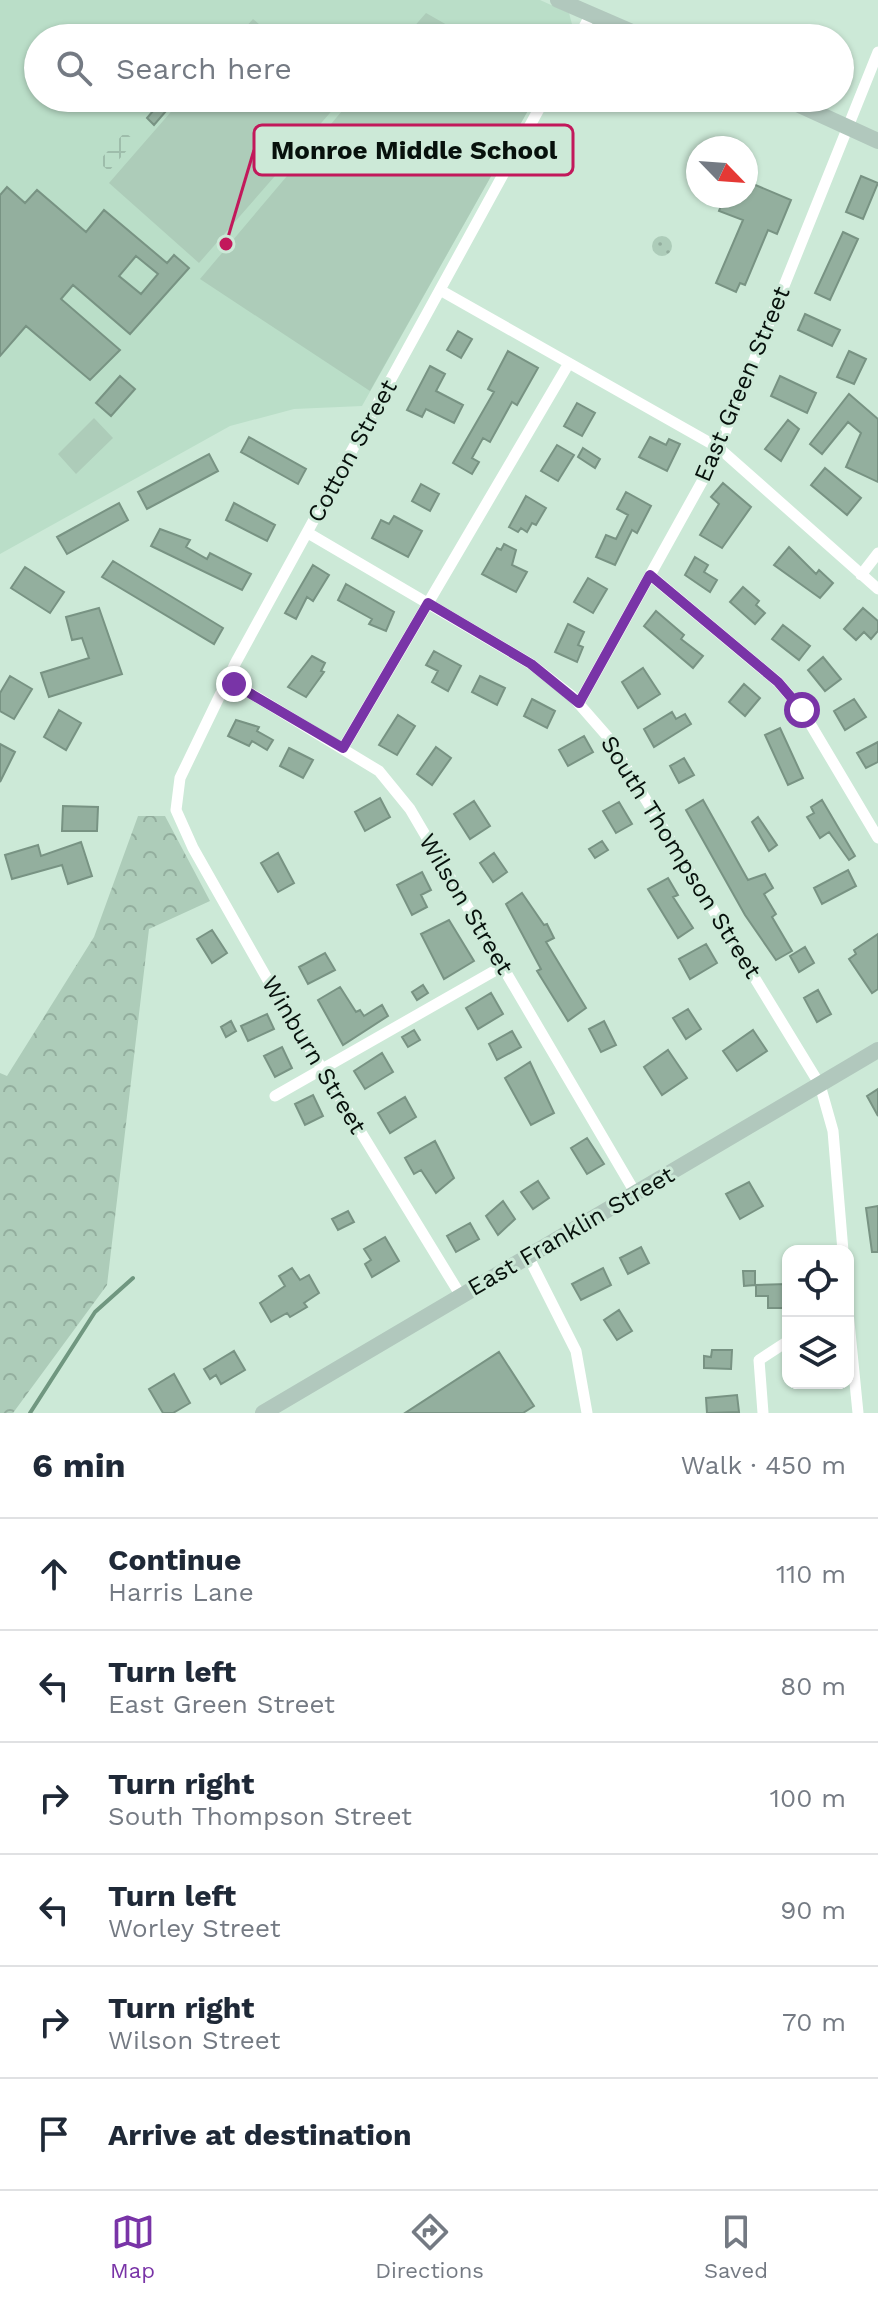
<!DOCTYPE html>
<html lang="en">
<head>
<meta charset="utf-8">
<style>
	:root { --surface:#fff; --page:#f6f6f7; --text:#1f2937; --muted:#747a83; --line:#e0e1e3; --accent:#7934a7 }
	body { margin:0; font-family:"Work Sans",sans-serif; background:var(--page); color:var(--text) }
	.controls { position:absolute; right:24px; bottom:24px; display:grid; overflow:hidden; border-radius:16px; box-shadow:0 2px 6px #0004 }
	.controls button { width:72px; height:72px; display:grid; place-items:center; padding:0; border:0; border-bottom:2px solid var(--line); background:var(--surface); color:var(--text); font:40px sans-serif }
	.compass { position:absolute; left:686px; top:136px; width:72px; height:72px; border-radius:50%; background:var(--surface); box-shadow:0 2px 6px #0004; rotate:115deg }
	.stop { position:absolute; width:24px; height:24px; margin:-18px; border:6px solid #7934a7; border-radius:50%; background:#fff }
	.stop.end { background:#7934a7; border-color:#fff; box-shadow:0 2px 8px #0008 }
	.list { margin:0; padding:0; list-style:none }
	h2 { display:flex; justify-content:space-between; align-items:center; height:104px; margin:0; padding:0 32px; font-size:34px }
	h2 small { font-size:26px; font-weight:400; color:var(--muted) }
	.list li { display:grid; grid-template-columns:52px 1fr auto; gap:24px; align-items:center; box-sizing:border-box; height:112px; padding:0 32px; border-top:2px solid var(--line) }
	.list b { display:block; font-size:30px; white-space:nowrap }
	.list p { margin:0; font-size:26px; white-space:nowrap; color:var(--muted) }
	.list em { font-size:26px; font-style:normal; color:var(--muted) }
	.icon { flex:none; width:44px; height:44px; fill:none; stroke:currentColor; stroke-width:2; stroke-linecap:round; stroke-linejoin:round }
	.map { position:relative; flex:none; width:878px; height:1413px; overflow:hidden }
	.search { position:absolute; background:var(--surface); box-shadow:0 2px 6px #0004; left:24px; right:24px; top:24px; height:88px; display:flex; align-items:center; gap:20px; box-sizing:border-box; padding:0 28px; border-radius:44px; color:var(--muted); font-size:30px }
	.sheet { height:776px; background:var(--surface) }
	nav { display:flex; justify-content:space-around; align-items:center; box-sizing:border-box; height:112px; border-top:2px solid var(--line); background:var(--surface); font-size:22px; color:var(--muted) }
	nav a { display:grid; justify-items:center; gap:4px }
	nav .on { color:var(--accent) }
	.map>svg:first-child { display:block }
</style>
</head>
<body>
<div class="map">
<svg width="878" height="1413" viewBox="0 0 878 1413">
	<defs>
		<pattern id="industrial-grid" width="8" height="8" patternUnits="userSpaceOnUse" patternTransform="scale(2)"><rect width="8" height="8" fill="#badec8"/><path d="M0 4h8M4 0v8" fill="none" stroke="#9ebdab"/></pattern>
		<pattern id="grass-dots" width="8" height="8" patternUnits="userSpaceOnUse" patternTransform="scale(2)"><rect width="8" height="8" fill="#adccb9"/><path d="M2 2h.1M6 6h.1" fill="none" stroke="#93ae9e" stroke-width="1.8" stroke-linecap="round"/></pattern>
		<pattern id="forest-crowns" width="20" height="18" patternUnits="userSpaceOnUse" patternTransform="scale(2)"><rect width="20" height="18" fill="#adccb9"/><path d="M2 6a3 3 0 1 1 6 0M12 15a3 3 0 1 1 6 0" fill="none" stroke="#93ae9e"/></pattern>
	</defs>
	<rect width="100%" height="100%" fill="#cce9d7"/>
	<!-- built -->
	<path fill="#badec8" d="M 0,0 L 540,0 L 569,13 L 573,28 L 568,38 L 38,38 L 38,98 L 535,98 L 362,406 L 294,409 L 230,426 L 0,554 Z"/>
	<!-- industrial -->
	<path fill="url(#industrial-grid)" d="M 125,132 L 135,141 L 109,171 L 98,162 Z"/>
	<!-- grass -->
	<path fill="url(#grass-dots)" d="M652 246a10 10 0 1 1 20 0a10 10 0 1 1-20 0Z"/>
	<!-- forest -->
	<path fill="url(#forest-crowns)" d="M 138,816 L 165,816 L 210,901 L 149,929 L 107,1285 L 13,1413 L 0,1413 L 0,1073 L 7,1076 L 94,937 Z"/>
	<!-- garden -->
	<path fill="#adccb9" d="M 426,13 L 470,38 L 404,38 Z
		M 253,19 L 275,38 L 236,38 Z
		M 183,98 L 343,98 L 199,263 L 109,183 Z
		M 353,98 L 535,98 L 370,391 L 200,279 Z
		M 94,418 L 113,438 L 76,474 L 58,454 Z"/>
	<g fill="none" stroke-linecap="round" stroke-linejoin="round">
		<!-- stream -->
		<path stroke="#709780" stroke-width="4" d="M 30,1413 L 95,1312 L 133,1278"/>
	</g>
	<!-- building -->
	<path fill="#93af9e" stroke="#789383" stroke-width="2" fill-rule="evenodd" d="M 159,104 L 166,111 L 154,125 L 147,118 Z
		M 861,176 L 878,183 L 863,219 L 846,212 Z
		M 746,181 L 791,200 L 777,234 L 768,230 L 745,285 L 740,283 L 736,292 L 716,283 L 743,220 L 719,211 L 725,196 L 746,196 Z
		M 7,187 L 25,203 L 37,190 L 86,232 L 104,210 L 167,263 L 174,255 L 189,268 L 130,334 L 73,285 L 61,299 L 120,350 L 90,380 L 26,326 L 0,356 L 0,195 ZM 136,256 L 158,274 L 141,294 L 119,276 Z
		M 843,232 L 858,239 L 830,300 L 815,293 Z
		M 805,314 L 840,330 L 832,346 L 798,330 Z
		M 458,331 L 472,339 L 461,358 L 447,350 Z
		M 508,351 L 538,368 L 517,405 L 512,402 L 490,442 L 483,438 L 472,458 L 479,462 L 472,474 L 453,463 L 494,392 L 488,389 Z
		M 849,351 L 866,359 L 854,384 L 837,377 Z
		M 430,366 L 445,374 L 436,391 L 463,405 L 454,423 L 426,409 L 422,417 L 407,410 Z
		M 120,376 L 135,389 L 111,416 L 96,403 Z
		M 780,376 L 816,393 L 807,413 L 771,396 Z
		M 849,394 L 878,419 L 878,482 L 846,467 L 861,433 L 848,422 L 822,454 L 810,444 Z
		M 577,403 L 595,413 L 582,436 L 564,426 Z
		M 788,420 L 799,429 L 781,461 L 765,449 Z
		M 249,437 L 306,469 L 298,484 L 241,452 Z
		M 650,437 L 666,445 L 669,439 L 680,444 L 667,471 L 639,457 Z
		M 557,445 L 574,455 L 558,481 L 541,471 Z
		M 583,448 L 600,459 L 595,468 L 578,457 Z
		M 209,454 L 218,471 L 147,509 L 138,492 Z
		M 825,468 L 861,498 L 847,515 L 811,485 Z
		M 723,483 L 751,507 L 722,548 L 700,535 L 719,504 L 711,497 Z
		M 421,484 L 439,494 L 430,511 L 412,501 Z
		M 626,492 L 651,506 L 637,533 L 632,530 L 615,565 L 596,557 L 606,535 L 616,539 L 628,515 L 617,509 Z
		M 526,496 L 546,508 L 536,525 L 532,523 L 527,532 L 521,528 L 518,532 L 509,527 Z
		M 119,503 L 128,520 L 67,554 L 57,537 Z
		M 234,503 L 275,525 L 267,541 L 226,520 Z
		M 394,516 L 422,531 L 408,557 L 372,538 L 381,520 L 389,524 Z
		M 160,529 L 190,540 L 186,547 L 207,559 L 210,553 L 251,574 L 242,590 L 151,546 Z
		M 504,544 L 516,550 L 512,565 L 527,572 L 516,592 L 482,574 L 497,548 L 501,550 Z
		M 789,547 L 816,574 L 819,570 L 833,583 L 820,598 L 774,565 Z
		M 695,557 L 708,565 L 704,572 L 717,580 L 710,592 L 685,575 Z
		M 113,561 L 223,628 L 214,644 L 102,577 Z
		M 313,565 L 329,575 L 313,601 L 307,597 L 296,619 L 285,613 Z
		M 25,567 L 64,592 L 50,613 L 11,588 Z
		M 588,578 L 607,589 L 593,613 L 574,602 Z
		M 346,584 L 394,612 L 386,631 L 369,624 L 372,619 L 338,600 Z
		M 743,587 L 759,601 L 756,605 L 765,613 L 755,624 L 730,602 Z
		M 99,608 L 122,674 L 49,697 L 41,673 L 89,658 L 82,638 L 72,640 L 66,617 Z
		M 863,608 L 878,621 L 878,631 L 871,639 L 864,632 L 856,640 L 844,629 Z
		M 656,611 L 684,635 L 681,639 L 703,656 L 693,668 L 644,626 Z
		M 568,624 L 584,632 L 578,645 L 583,647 L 577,662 L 555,652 Z
		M 783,625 L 810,646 L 799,660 L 772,639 Z
		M 434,651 L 461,666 L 448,691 L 432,682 L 438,671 L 426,665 Z
		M 312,656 L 325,663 L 321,671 L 324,672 L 306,697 L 288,687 Z
		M 823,657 L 841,679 L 825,691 L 808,670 Z
		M 643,668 L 660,694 L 638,708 L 622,682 Z
		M 10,676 L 32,689 L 14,719 L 0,711 L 0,693 Z
		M 480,676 L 505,688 L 497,705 L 472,692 Z
		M 744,684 L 760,698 L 745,716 L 729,702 Z
		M 532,699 L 555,711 L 547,728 L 524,716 Z
		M 854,699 L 866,717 L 845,730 L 834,711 Z
		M 59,710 L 81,723 L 66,750 L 44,737 Z
		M 672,712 L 676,719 L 685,714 L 691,724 L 654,747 L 644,729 Z
		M 398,715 L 415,726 L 397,755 L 379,745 Z
		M 236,720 L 259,727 L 257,731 L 273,740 L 267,750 L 252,741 L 249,746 L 228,736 Z
		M 780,728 L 803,778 L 788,785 L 765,735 Z
		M 584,736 L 593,752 L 568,766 L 559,750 Z
		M 878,742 L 878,762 L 866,768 L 857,753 Z
		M 0,744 L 15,752 L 0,782 Z
		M 436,747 L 451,758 L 432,785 L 417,774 Z
		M 289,748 L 313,760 L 303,778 L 280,766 Z
		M 684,758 L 694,775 L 679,783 L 670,766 Z
		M 380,798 L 390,817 L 365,831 L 355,812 Z
		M 703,800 L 748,880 L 765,874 L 773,888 L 764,894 L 776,914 L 772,917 L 792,951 L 776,960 L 745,915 L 686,810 Z
		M 822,800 L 855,856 L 849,860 L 829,832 L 820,838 L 807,817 L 814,813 L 811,807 Z
		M 474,801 L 490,826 L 470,839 L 454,814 Z
		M 619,802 L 632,824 L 616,833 L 603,811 Z
		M 63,806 L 98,807 L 97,831 L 62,831 Z
		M 758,817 L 777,845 L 769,851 L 752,822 Z
		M 602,841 L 608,850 L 595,858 L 589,849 Z
		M 81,842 L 92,876 L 68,884 L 62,865 L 12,879 L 5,855 L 38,845 L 41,856 Z
		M 278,853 L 294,883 L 278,892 L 261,863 Z
		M 494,853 L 507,872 L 493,882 L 480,863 Z
		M 848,870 L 856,886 L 822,904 L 814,888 Z
		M 422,872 L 431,890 L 421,895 L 427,907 L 412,915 L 397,885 Z
		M 668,878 L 678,895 L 673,897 L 693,928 L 678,938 L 648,889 Z
		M 522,893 L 544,925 L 547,924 L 554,938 L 546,942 L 586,1008 L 568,1021 L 537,971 L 541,969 L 506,904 Z
		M 449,920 L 474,961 L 444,979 L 421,934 Z
		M 212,930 L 227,953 L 212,963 L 197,939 Z
		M 878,934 L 878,989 L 872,993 L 849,959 L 856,954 L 854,950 Z
		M 706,944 L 717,963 L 690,979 L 679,959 Z
		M 805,947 L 814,963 L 799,972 L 790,956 Z
		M 325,953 L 335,970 L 308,984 L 299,967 Z
		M 423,985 L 428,993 L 417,1000 L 412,992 Z
		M 340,987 L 356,1012 L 360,1010 L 364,1016 L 382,1005 L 388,1016 L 343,1045 L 318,1000 Z
		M 818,990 L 831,1014 L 817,1022 L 804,998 Z
		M 491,993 L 503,1014 L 478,1029 L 466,1008 Z
		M 688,1009 L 701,1029 L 686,1039 L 673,1018 Z
		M 267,1014 L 274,1029 L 248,1041 L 241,1026 Z
		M 231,1021 L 236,1031 L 226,1037 L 221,1027 Z
		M 604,1021 L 616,1045 L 601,1052 L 589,1029 Z
		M 414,1030 L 420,1040 L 408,1047 L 402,1037 Z
		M 753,1030 L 767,1051 L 737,1071 L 723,1051 Z
		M 512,1031 L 521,1047 L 497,1060 L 489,1044 Z
		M 282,1047 L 292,1068 L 275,1077 L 264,1056 Z
		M 668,1050 L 687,1078 L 662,1095 L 644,1067 Z
		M 382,1053 L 393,1072 L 365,1089 L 354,1071 Z
		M 530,1062 L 554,1113 L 531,1125 L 505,1078 Z
		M 878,1089 L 878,1116 L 867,1096 Z
		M 313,1095 L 323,1116 L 305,1125 L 295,1104 Z
		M 405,1097 L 416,1117 L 390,1133 L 378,1113 Z
		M 587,1138 L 604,1164 L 587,1174 L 571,1148 Z
		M 435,1141 L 454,1178 L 436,1193 L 421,1170 L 414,1174 L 405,1158 Z
		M 538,1181 L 549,1198 L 533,1209 L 521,1192 Z
		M 749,1182 L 763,1206 L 740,1219 L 726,1194 Z
		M 503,1201 L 515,1219 L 498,1235 L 486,1216 Z
		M 878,1206 L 878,1252 L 872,1252 L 866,1208 Z
		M 348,1211 L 354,1222 L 338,1230 L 332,1219 Z
		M 470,1223 L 479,1239 L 456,1252 L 447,1236 Z
		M 385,1237 L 399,1261 L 372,1277 L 365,1264 L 371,1260 L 364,1249 Z
		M 641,1247 L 649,1263 L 628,1274 L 620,1258 Z
		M 292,1268 L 300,1280 L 309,1275 L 319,1293 L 304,1303 L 307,1307 L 290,1317 L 287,1313 L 271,1322 L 260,1303 L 285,1286 L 279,1276 Z
		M 603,1268 L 611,1285 L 581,1300 L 572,1284 Z
		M 743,1271 L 755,1271 L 755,1285 L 744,1286 Z
		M 787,1284 L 787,1308 L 768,1308 L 768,1296 L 756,1296 L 756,1285 Z
		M 619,1310 L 632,1331 L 617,1340 L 604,1320 Z
		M 712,1350 L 732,1350 L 731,1369 L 704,1368 L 704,1356 L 711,1357 Z
		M 234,1351 L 245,1370 L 221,1384 L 216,1375 L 210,1379 L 204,1369 Z
		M 499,1352 L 534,1406 L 523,1413 L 405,1413 Z
		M 174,1374 L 190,1403 L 173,1413 L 163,1413 L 149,1389 Z
		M 737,1395 L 739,1412 L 707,1413 L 706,1398 Z"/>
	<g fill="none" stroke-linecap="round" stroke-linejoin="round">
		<!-- street -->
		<path stroke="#fff" stroke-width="11" d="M 578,38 L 591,14
			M 440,290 L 719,448 L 878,589
			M 308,533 L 531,664 L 572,696 L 607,736 L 820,1085 L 833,1131 L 843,1251
			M 650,575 L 778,682 L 802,710 L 878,838
			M 861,575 L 878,553
			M 227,679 L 379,771 L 410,809 L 636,1194
			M 579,703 L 714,460 L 878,52
			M 343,748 L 569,363
			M 275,1096 L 503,966
			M 529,1258 L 576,1351 L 587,1413
			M 461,1296 L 269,982 L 193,848 L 176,810 L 180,778 L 236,662 L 545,98
			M 848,1312 L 858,1413
			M 763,1413 L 759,1360 L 788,1341"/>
		<!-- secondary -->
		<path stroke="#b1c8bd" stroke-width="16" d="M 558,0 L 646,38
			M 784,98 L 878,141
			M 263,1413 L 878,1050"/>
	</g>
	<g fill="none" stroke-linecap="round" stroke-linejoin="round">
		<!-- route -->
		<path stroke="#7934a7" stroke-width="10" d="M 234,684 L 343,748 L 428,603 L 531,664 L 579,703 L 650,575 L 778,682 L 802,710"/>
	</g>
	<g text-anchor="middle" stroke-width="6" stroke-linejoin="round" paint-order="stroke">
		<!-- street labels -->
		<g font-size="24" fill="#07110c" stroke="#cce9d7">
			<text transform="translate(742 384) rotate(-67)" y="8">East Green Street</text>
			<text transform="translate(352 451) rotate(-61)" y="8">Cotton Street</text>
			<text transform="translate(681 857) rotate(58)" y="8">South Thompson Street</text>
			<text transform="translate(466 904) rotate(59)" y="8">Wilson Street</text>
			<text transform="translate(314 1055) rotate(59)" y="8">Winburn Street</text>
			<text transform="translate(571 1231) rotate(-30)" y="8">East Franklin Street</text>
		</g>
	</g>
	<!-- callouts -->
	<path fill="none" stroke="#c2185b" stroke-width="3" d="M226 244L254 150"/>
	<circle fill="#c2185b" stroke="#cce9d7" stroke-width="3" cx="226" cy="244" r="8"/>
	<rect fill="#cce9d7" stroke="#c2185b" stroke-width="3" x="254" y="125" width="319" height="50" rx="8"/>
	<g font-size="26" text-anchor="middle" font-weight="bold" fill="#07110c">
		<text x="414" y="159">Monroe Middle School</text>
	</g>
</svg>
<div class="controls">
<button><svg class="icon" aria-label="locate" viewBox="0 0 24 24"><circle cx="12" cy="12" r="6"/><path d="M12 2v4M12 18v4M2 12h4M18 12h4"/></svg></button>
<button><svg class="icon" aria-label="layers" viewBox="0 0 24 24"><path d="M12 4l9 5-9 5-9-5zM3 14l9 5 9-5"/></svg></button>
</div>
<svg class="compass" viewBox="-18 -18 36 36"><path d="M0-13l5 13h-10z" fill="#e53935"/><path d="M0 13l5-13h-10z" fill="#747a83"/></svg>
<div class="stop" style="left:802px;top:710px"></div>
<div class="stop end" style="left:234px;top:684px"></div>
<div class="search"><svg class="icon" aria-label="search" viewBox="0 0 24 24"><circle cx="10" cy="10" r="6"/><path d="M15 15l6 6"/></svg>Search here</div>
</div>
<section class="sheet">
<h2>6 min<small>Walk · 450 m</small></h2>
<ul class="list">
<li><svg class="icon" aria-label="ahead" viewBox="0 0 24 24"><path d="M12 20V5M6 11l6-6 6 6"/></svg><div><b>Continue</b><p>Harris Lane</p></div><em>110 m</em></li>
<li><svg class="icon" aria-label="left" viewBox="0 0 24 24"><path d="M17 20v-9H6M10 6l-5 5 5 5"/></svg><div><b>Turn left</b><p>East Green Street</p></div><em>80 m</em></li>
<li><svg class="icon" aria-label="right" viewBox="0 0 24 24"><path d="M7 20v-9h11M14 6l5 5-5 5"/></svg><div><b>Turn right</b><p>South Thompson Street</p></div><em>100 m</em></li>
<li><svg class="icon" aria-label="left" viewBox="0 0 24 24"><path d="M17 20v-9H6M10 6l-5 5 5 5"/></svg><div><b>Turn left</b><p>Worley Street</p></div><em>90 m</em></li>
<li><svg class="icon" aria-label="right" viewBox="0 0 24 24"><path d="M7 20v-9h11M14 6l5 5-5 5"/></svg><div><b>Turn right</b><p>Wilson Street</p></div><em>70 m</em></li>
<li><svg class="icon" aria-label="arrive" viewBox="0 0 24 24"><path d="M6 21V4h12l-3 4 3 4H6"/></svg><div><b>Arrive at destination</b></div></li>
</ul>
</section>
<nav>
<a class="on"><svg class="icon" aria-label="map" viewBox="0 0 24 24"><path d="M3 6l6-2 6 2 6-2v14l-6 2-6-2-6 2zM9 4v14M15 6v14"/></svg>Map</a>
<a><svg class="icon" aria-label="directions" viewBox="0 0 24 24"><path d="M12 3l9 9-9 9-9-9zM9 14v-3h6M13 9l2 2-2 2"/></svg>Directions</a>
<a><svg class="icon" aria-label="saved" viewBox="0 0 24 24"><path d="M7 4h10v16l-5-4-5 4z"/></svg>Saved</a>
</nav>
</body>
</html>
